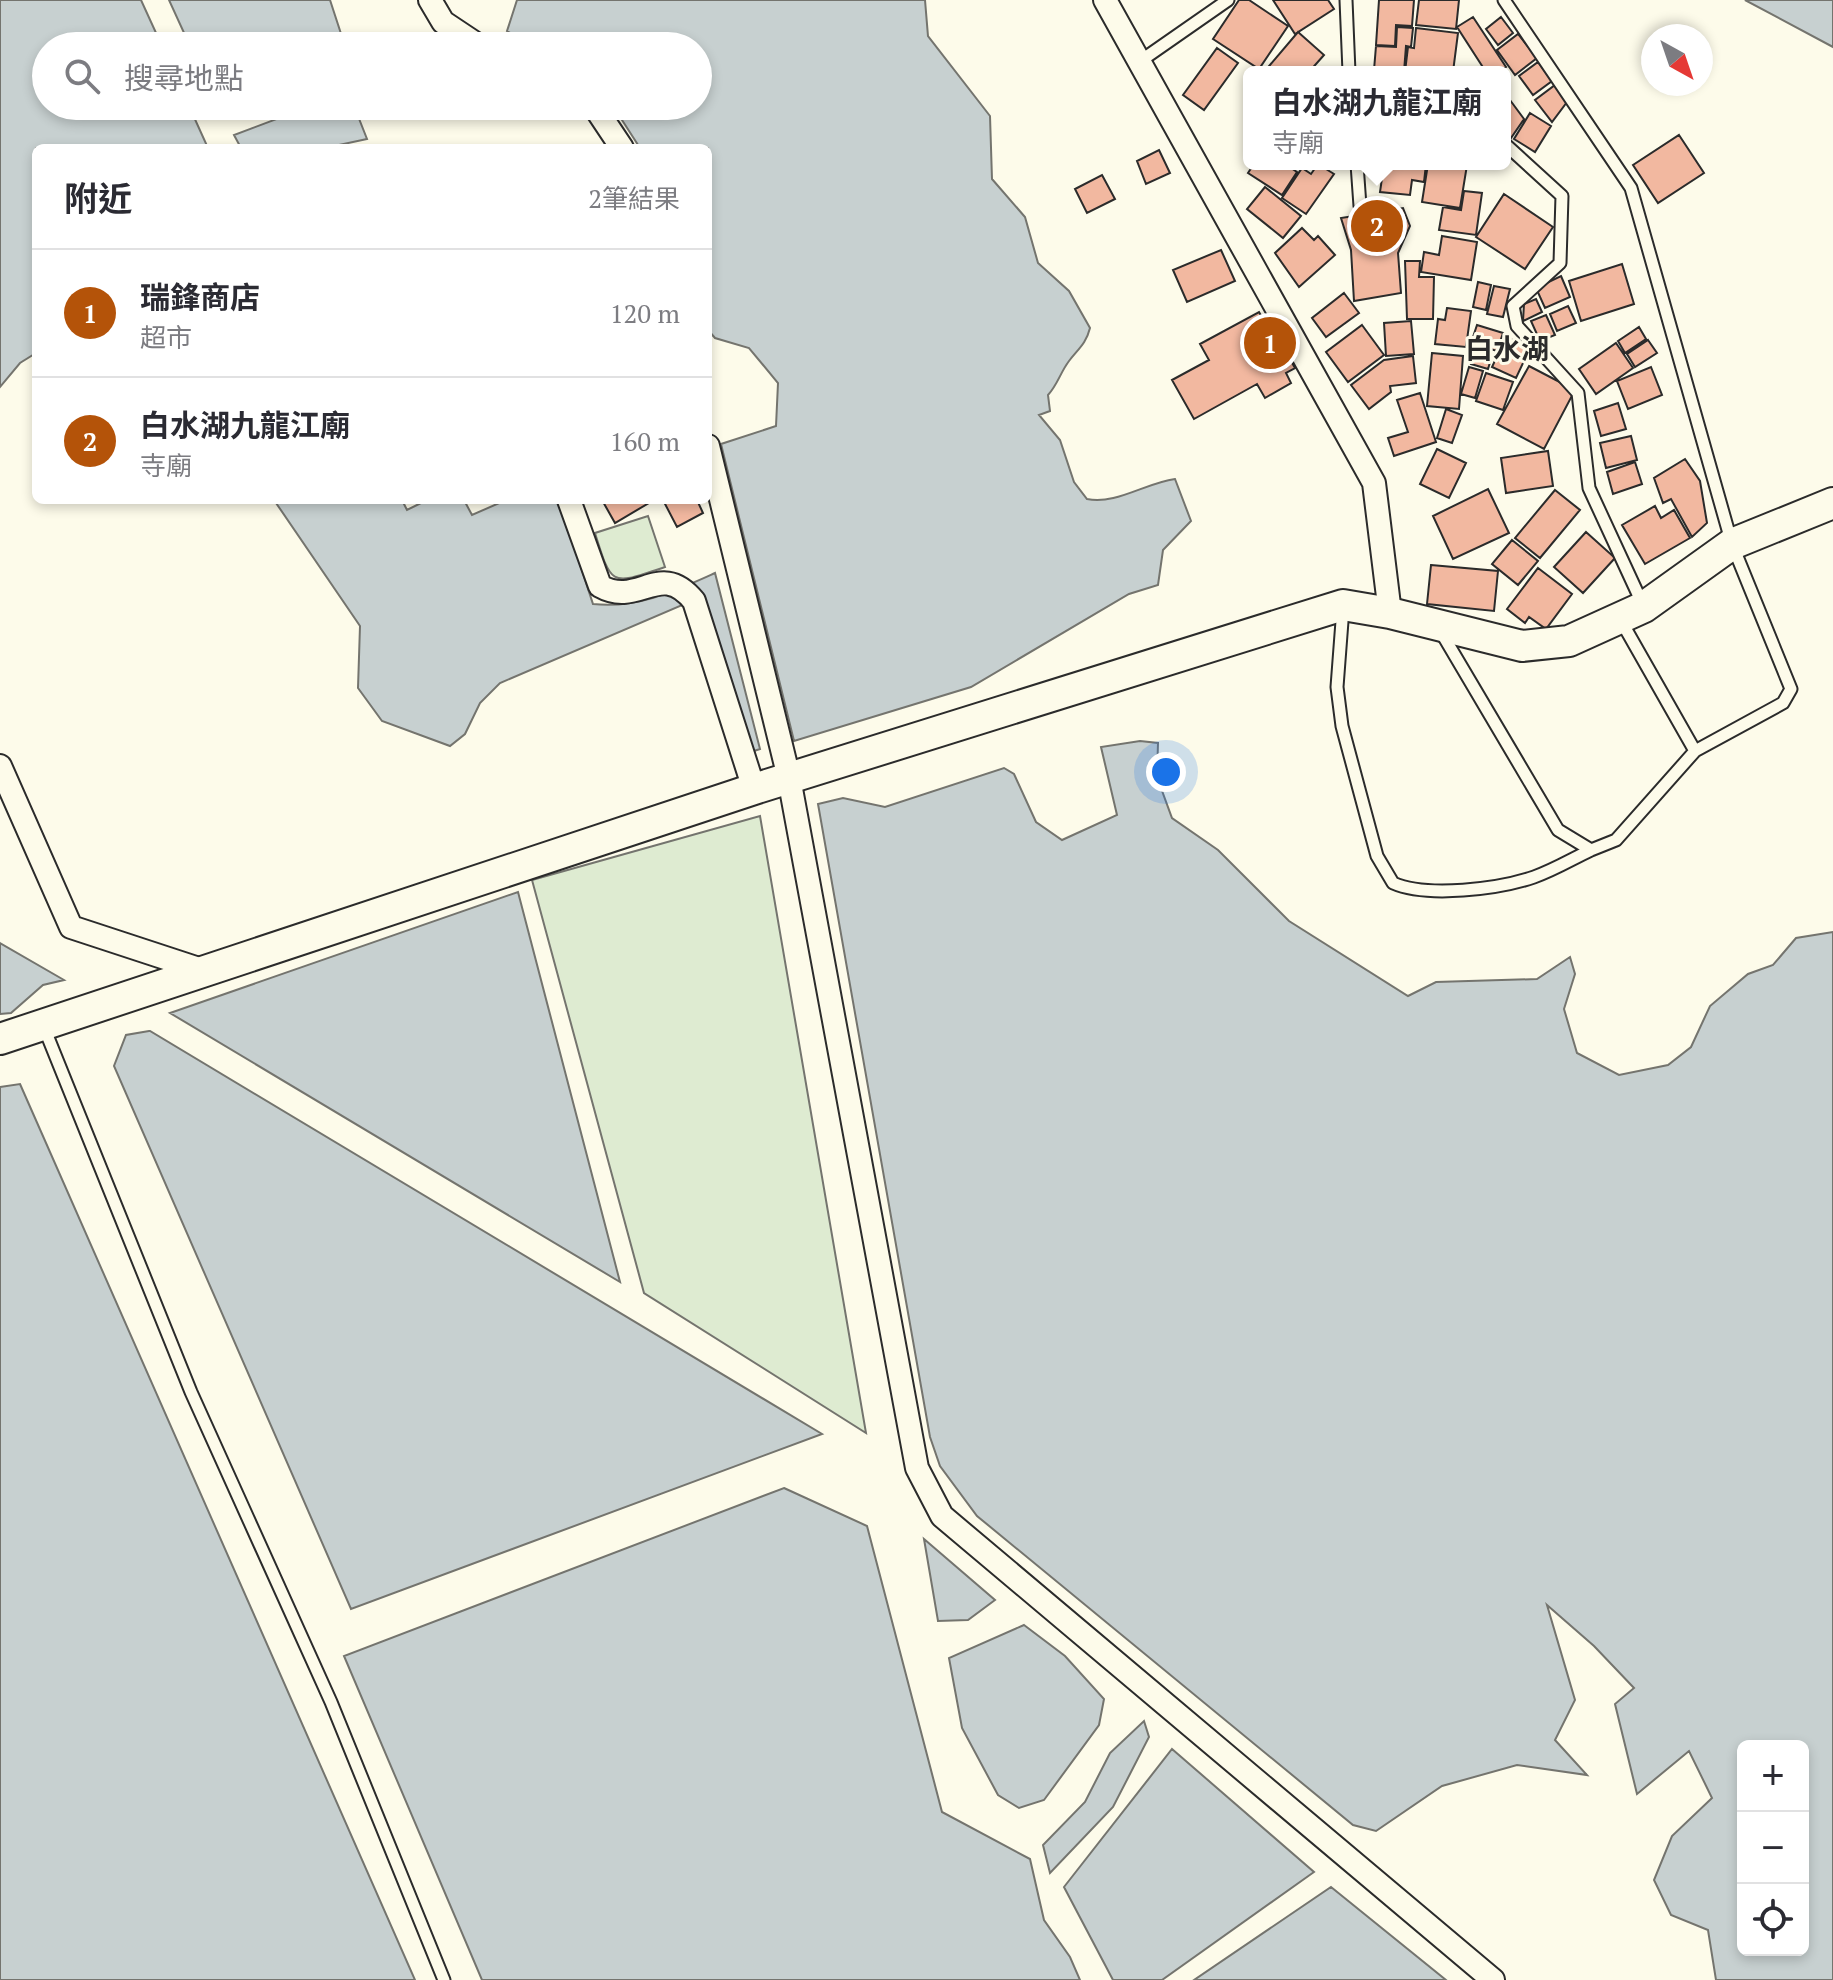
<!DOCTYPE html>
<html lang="zh-TW">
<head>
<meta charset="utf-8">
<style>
	:root { --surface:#fff; --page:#f2f2f3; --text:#2b2b33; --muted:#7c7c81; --line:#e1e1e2; --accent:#b45309 }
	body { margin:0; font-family:"PT Serif","Noto Sans TC",serif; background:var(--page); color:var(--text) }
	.controls { position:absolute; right:24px; bottom:24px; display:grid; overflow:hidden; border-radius:12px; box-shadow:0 4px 12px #0003 }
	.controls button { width:72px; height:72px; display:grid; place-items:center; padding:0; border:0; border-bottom:2px solid var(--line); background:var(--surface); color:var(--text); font:40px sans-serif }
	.compass { position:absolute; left:1641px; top:24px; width:72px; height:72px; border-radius:50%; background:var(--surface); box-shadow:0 4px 12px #0003; rotate:140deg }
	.you { position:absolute; left:1166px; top:772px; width:28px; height:28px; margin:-20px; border:6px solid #fff; border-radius:50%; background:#1a73e8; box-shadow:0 0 0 12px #1a73e833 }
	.badge { display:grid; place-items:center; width:52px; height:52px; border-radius:50%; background:var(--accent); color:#fff; font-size:26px; font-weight:700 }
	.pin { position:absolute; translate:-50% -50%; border:4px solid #fff; box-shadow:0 2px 8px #0006 }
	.popup { position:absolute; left:1243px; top:66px; width:268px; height:104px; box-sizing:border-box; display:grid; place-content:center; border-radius:12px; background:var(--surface); filter:drop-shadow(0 2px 6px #0005); font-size:26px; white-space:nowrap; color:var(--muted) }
	.popup b { font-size:30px; color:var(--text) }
	.popup::after { content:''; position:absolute; left:50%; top:100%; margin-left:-16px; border:16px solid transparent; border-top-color:var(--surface) }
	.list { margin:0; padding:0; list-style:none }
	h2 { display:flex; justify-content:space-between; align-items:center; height:104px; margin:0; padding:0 32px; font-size:34px }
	h2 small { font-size:26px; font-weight:400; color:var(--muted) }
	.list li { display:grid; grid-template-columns:52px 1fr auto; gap:24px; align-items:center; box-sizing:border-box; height:128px; padding:0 32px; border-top:2px solid var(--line) }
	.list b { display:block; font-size:30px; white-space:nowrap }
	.list p { margin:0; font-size:26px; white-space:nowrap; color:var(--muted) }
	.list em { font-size:26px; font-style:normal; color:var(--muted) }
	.icon { flex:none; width:44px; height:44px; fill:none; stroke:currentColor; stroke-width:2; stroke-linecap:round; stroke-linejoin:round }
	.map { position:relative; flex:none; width:1833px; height:1980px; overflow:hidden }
	.search { position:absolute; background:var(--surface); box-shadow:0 4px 12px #0003; left:32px; top:32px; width:680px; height:88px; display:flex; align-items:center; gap:20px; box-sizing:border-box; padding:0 28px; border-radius:44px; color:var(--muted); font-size:30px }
	.panel { position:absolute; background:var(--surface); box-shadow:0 4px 12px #0003; left:32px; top:144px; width:680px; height:360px; border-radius:12px }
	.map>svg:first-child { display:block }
</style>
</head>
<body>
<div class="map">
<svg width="1833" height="1980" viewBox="0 0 1833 1980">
	<rect width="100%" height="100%" fill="#fdfbea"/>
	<!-- green -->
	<path fill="#deebd1" stroke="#74746e" stroke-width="2" d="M 648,516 L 665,567 C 611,585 612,588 595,533 Z
		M 760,816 L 866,1433 L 644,1293 L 532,880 Z"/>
	<!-- water -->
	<path fill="#c7d0d0" stroke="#74746e" stroke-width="2" fill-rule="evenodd" d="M 0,0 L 141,0 L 162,46 L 46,46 L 46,106 L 189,106 L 208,148 L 36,148 L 36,353 L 20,363 L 0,387 Z
		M 169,0 L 330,0 L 345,46 L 190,46 Z
		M 517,0 L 925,0 L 928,36 L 990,116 L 992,179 L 1025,217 L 1038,263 L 1069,291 L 1090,328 C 1086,344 1078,349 1069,361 C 1060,373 1058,384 1048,395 L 1050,411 L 1039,415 L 1060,440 L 1074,482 L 1087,499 C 1116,505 1145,483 1175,479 L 1191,521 L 1163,550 L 1158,585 L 1129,594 L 971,687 L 794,741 L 721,444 L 776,426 L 778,383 L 749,348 L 715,338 L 708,330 L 708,148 L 640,148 L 613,106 L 698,106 L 698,46 L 532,46 L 507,31 Z
		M 1745,0 L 1833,0 L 1833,47 Z
		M 219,106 L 275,106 L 244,116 L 223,114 Z
		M 311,106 L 354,106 L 367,139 L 325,148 L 241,148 L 234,135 Z
		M 274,500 L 402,500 L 407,510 L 427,500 L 464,500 L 472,515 L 506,500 L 559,500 L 593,604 C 637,609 675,591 715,573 L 760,749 L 751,752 L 703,596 L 500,683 L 480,703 L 465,734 L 450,746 L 382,721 L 358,688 L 360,626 Z
		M 1140,741 L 1158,743 L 1157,777 L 1172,818 L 1218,850 L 1289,921 L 1408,996 L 1436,982 L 1537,979 L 1570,957 L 1575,974 L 1564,1009 L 1577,1053 L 1619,1075 L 1668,1065 L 1691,1047 L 1710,1006 L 1748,974 L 1773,965 L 1796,938 L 1833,932 L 1833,1980 L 1716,1980 L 1708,1930 L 1671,1915 L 1654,1880 L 1672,1836 L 1712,1798 L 1689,1751 L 1637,1794 L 1615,1704 L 1634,1688 L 1594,1646 L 1547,1605 L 1575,1700 L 1555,1740 L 1587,1775 L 1517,1765 L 1442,1786 L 1376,1831 L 1353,1825 L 977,1516 L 940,1466 L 930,1437 L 818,804 L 843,798 L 885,807 L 1004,768 L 1014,774 L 1036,822 L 1062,840 L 1117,815 L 1101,747 ZM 1743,1746 L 1803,1746 L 1803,1950 L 1743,1950 Z
		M 518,892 L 620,1282 L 170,1013 Z
		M 0,943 L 64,980 L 43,985 L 11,1013 L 0,1014 Z
		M 149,1031 L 150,1031 L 822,1434 L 351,1609 L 114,1066 L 126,1035 Z
		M 20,1084 L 415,1980 L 0,1980 L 0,1087 Z
		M 784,1488 L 867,1526 L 942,1812 L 1030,1859 L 1044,1920 L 1070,1957 L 1080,1980 L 482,1980 L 344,1656 Z
		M 924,1539 L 995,1600 L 968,1620 L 938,1621 Z
		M 1024,1625 L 1065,1656 L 1104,1699 L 1099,1725 L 1044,1800 L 1019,1808 L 998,1795 L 962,1728 L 949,1658 Z
		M 1144,1721 L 1149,1737 L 1113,1807 L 1050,1873 L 1043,1845 L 1085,1802 L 1110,1753 Z
		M 1172,1749 L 1314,1872 L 1162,1980 L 1113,1980 L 1064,1887 Z
		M 1331,1887 L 1446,1980 L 1194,1980 Z"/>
	<!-- building -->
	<path fill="#f2b8a0" stroke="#2b2b2b" stroke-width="2" d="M 1239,0 L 1249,0 L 1288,26 L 1259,69 L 1213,39 Z
		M 1273,0 L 1328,0 L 1334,9 L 1295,34 Z
		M 1379,0 L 1414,0 L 1412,26 L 1396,25 L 1395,46 L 1376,45 Z
		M 1419,0 L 1459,0 L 1456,29 L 1416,25 Z
		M 1473,17 L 1506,67 L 1498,72 L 1486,72 L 1457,27 Z
		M 1501,17 L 1513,33 L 1498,45 L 1486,29 Z
		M 1397,27 L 1413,28 L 1411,47 L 1406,46 L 1404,72 L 1374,70 L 1376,46 L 1396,47 Z
		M 1416,28 L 1458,33 L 1453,72 L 1405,72 L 1408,47 L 1414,48 Z
		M 1298,32 L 1324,55 L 1309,72 L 1264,72 Z
		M 1518,34 L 1537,58 L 1515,75 L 1497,50 Z
		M 1217,48 L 1238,63 L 1204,110 L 1183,95 Z
		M 1538,62 L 1552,81 L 1533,95 L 1519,76 Z
		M 1555,85 L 1567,102 L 1552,122 L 1535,100 Z
		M 1507,96 L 1524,119 L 1511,138 L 1505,130 Z
		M 1530,113 L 1551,126 L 1535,152 L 1514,139 Z
		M 1679,135 L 1704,173 L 1658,203 L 1633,165 Z
		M 1159,150 L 1170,173 L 1146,184 L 1137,161 Z
		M 1254,164 L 1285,164 L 1297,172 L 1282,195 L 1248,173 Z
		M 1318,164 L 1334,174 L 1306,214 L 1282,198 L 1302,168 L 1311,174 Z
		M 1384,164 L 1426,164 L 1424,182 L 1412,180 L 1410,195 L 1380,192 Z
		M 1428,164 L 1467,165 L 1460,208 L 1422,202 Z
		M 1102,175 L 1115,199 L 1087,213 L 1075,189 Z
		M 1265,187 L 1301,216 L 1283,238 L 1247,209 Z
		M 1464,191 L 1482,193 L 1476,235 L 1439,230 L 1443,207 L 1461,210 Z
		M 1504,194 L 1553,227 L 1525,269 L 1476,237 Z
		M 1403,208 L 1410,226 L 1398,253 L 1401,293 L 1354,301 L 1351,250 L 1341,218 Z
		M 1302,228 L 1314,240 L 1318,236 L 1335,255 L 1299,287 L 1275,253 Z
		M 1442,236 L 1477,242 L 1471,280 L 1421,272 L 1424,252 L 1439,255 Z
		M 1221,250 L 1235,281 L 1187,302 L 1173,270 Z
		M 1405,261 L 1420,261 L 1419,277 L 1434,277 L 1433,319 L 1407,319 Z
		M 1622,264 L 1634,304 L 1581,321 L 1569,281 Z
		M 1561,276 L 1570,297 L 1545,308 L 1536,288 Z
		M 1478,282 L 1491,285 L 1486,310 L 1473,307 Z
		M 1494,286 L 1510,289 L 1503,317 L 1487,314 Z
		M 1344,293 L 1359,313 L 1326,337 L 1312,318 Z
		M 1536,299 L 1542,312 L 1523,321 L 1524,304 Z
		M 1568,306 L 1576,323 L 1557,331 L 1550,314 Z
		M 1447,308 L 1471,311 L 1466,347 L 1435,344 L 1438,319 L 1445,320 Z
		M 1259,312 L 1269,330 L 1272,328 L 1295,368 L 1286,373 L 1291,383 L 1265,398 L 1257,384 L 1194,419 L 1172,380 L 1209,360 L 1200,344 Z
		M 1546,315 L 1555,335 L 1540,341 L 1531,321 Z
		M 1411,321 L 1414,354 L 1386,356 L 1384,323 Z
		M 1362,325 L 1384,355 L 1348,382 L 1326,352 Z
		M 1477,325 L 1503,333 L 1497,351 L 1471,343 Z
		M 1639,327 L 1646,339 L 1625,353 L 1618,341 Z
		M 1506,337 L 1530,348 L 1516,378 L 1492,367 Z
		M 1648,340 L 1657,353 L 1635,367 L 1627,354 Z
		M 1616,343 L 1633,368 L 1596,394 L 1579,369 Z
		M 1475,351 L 1492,356 L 1488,369 L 1471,364 Z
		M 1432,353 L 1463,356 L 1459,409 L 1427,406 Z
		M 1413,356 L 1416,383 L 1390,386 L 1391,392 L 1369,409 L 1351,385 L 1384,360 Z
		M 1529,366 L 1575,390 L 1544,449 L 1497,424 Z
		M 1469,367 L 1483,371 L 1475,398 L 1461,394 Z
		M 1651,367 L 1662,395 L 1628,409 L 1617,381 Z
		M 1486,373 L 1513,382 L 1503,410 L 1476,401 Z
		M 1420,393 L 1436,442 L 1394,456 L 1388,438 L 1408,432 L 1397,400 Z
		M 1618,403 L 1626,429 L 1601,436 L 1594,411 Z
		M 1446,409 L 1462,415 L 1452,443 L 1437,438 Z
		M 1631,436 L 1637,460 L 1606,468 L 1600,443 Z
		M 1437,449 L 1466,463 L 1449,498 L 1420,484 Z
		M 1548,451 L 1553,486 L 1506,493 L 1501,458 Z
		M 1685,459 L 1700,481 L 1707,523 L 1692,537 L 1671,499 L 1663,503 L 1654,478 Z
		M 1635,462 L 1642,484 L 1613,494 L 1607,472 Z
		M 1488,489 L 1509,533 L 1453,559 L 1433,516 Z
		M 1555,490 L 1580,510 L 1540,558 L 1515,538 Z
		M 602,500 L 654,500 L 615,523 Z
		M 663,500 L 697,500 L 703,513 L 677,527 Z
		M 1655,506 L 1661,518 L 1674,510 L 1690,538 L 1645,564 L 1622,525 Z
		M 1586,532 L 1615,558 L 1583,593 L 1554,567 Z
		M 1512,540 L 1538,561 L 1518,585 L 1492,564 Z
		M 1431,565 L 1498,571 L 1494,611 L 1427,604 Z
		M 1538,568 L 1572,594 L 1546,629 L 1529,617 L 1525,623 L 1507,609 Z"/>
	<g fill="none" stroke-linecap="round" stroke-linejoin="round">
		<!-- lane casing -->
		<g stroke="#2b2b2b" stroke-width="15">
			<path id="lane" d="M 1346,0 L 1349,72
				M 1504,0 L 1631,188 L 1732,544 L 1791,689 L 1783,703 L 1695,751
				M 1139,62 L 1228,0
				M 1505,144 L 1562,196 L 1560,263 L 1513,306 L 1517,326 L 1578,393 L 1589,488 L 1643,605
				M 1357,164 L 1360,206
				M 1343,608 L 1337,687 L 1342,726 L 1377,856 L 1393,883 C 1427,898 1499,889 1534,877 C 1554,870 1572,859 1591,850
				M 1441,632 L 1558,830 L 1591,850 L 1616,840 L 1695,751 L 1620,619
				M 43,1025 L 191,1392 L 331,1702 L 444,1980"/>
		</g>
		<!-- street casing -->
		<g stroke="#2b2b2b" stroke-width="26">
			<path id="street" d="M 430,0 L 443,22 L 479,46
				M 1105,0 L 1374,483 L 1390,613
				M 594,106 L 622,148
				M 708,446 L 789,778 L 917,1468 L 942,1516 L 1493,1980
				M 569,500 L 600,586 C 639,608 660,559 694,601 L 754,789
				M 0,766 L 71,927 L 205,971"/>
		</g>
		<!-- secondary casing -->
		<g stroke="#2b2b2b" stroke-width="34">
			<path id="secondary" d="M 0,1039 L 754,789 L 1343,605 L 1390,613 L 1522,646 L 1569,641 L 1644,607 L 1732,544 L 1833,503"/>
		</g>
		<!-- lane -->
		<use href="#lane" stroke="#fdfbea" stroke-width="11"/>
		<!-- street -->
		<use href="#street" stroke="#fdfbea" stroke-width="22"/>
		<!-- secondary -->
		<use href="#secondary" stroke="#fdfbea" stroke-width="30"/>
	</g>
	<g text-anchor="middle" stroke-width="6" stroke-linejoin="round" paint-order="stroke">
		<!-- quarter labels -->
		<g font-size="28" font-weight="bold" fill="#2b2b2b" stroke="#fdfbea">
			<text x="1507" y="359">白水湖</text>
		</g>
	</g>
</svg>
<div class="controls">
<button>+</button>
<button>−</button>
<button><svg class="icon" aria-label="locate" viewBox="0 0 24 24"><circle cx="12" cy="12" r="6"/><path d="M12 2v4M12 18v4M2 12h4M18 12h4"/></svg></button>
</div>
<svg class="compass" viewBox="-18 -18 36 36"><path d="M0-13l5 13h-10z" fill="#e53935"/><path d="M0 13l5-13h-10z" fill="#7c7c81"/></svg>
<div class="you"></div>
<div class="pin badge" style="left:1270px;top:343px">1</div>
<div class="pin badge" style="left:1377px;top:226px">2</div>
<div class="popup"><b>白水湖九龍江廟</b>寺廟</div>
<div class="search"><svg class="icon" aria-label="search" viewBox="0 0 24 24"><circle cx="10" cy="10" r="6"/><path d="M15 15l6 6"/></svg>搜尋地點</div>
<section class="panel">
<h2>附近<small>2筆結果</small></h2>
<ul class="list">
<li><span class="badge">1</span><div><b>瑞鋒商店</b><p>超市</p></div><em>120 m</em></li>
<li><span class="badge">2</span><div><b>白水湖九龍江廟</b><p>寺廟</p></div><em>160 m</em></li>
</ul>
</section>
</div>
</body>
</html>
